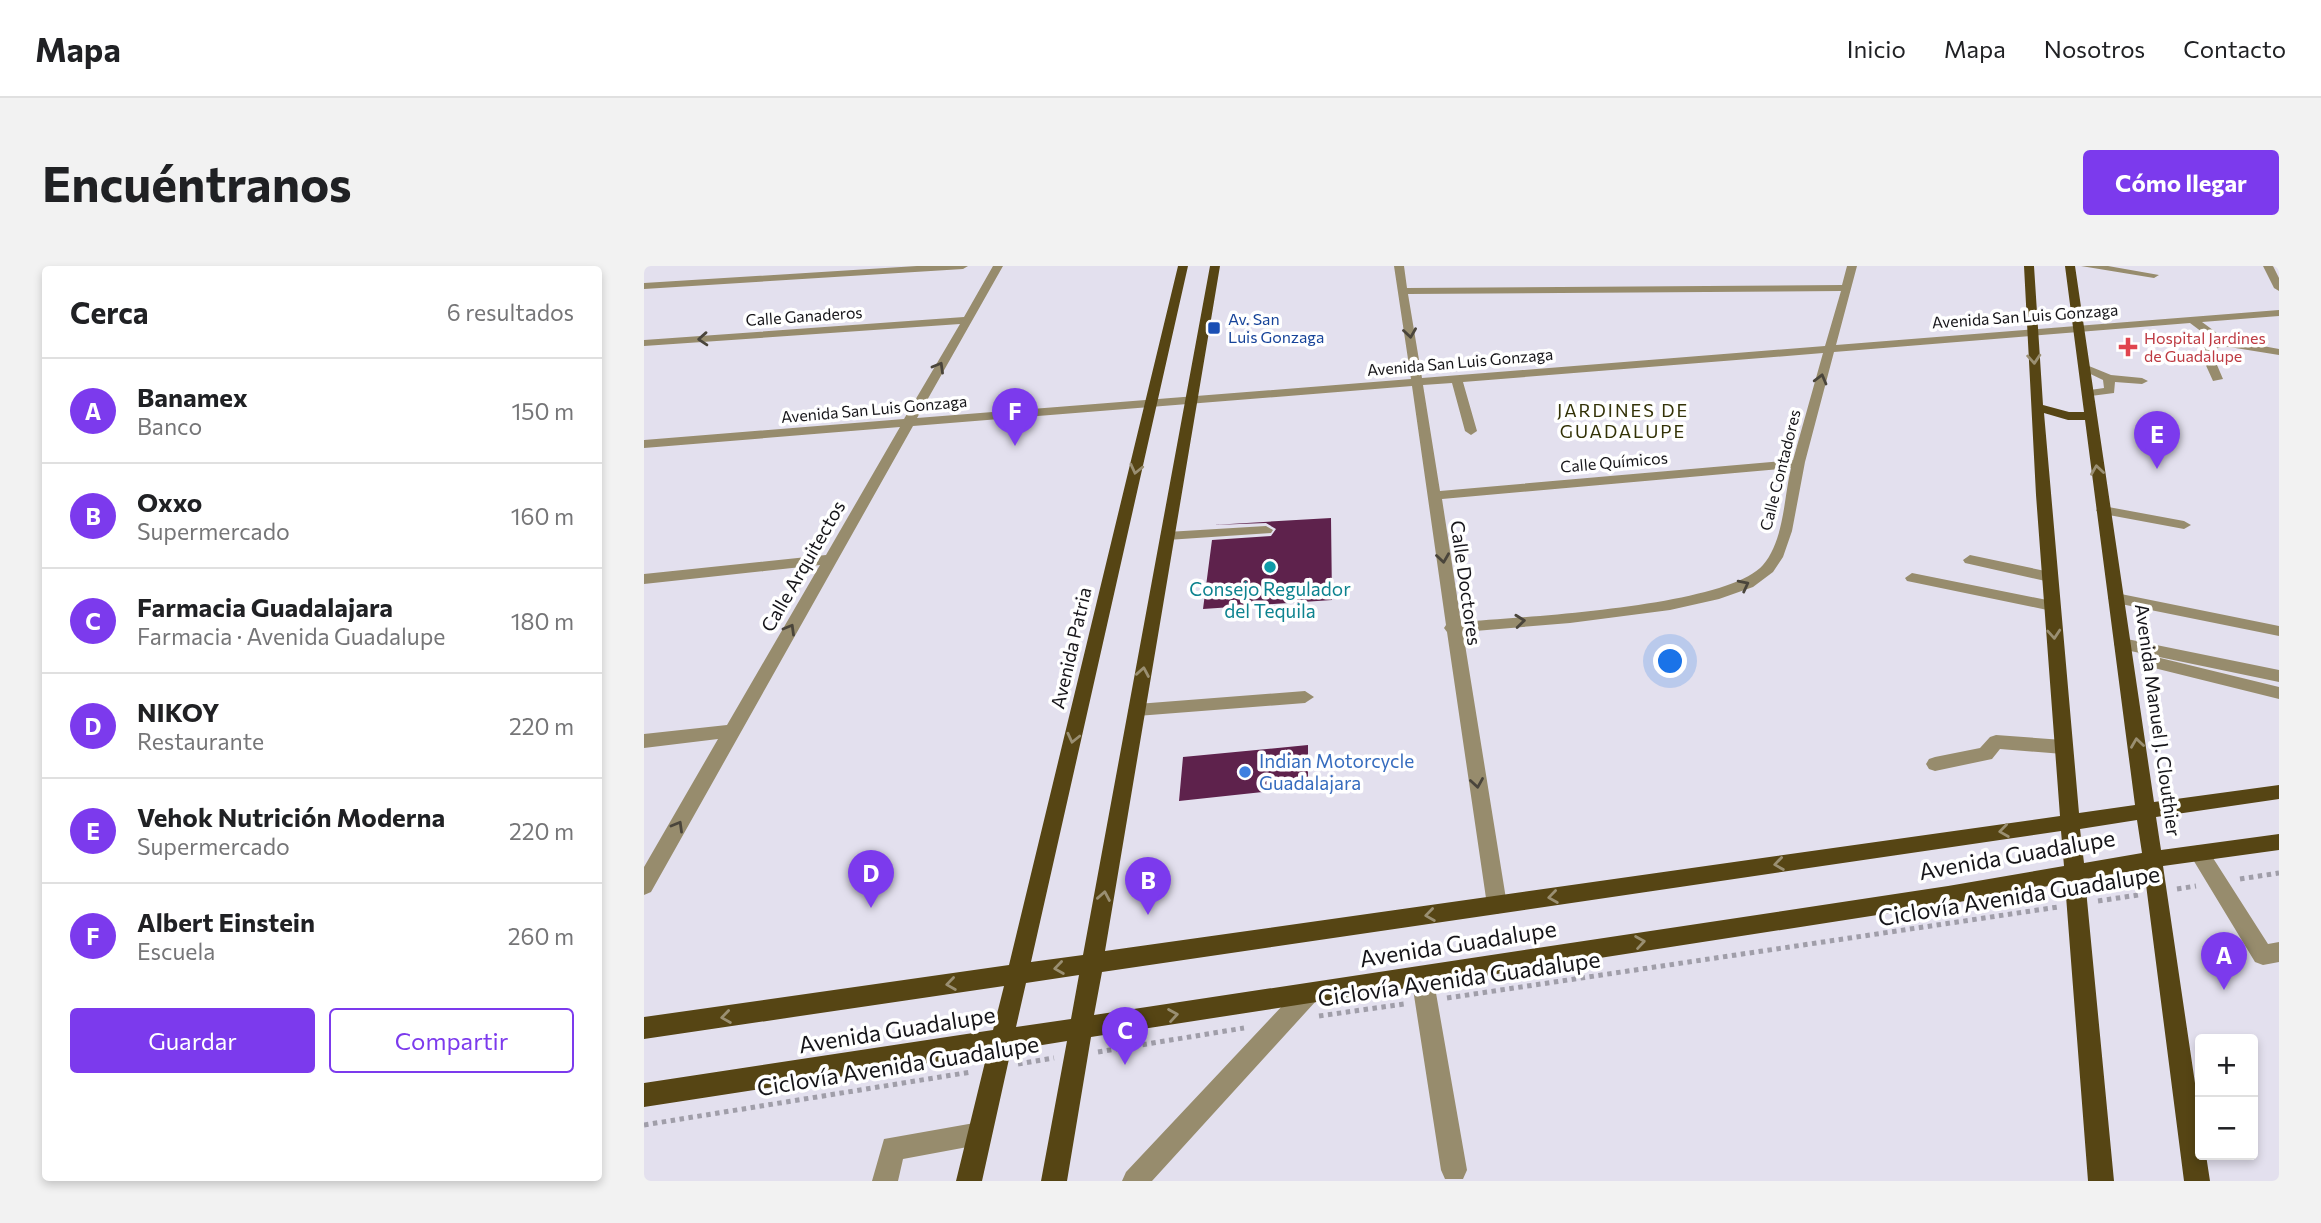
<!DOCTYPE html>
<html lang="es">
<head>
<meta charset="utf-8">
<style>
	:root { --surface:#fff; --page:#f2f2f2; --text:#202124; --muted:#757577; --line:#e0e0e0; --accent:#7c3aed }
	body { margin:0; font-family:Commissioner,sans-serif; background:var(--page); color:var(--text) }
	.controls { position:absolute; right:21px; bottom:21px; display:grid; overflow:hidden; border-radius:7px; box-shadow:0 4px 10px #0003 }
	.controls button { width:63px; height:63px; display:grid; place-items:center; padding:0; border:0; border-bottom:2px solid var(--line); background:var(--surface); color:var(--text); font:35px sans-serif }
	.you { position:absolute; left:1027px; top:396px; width:24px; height:24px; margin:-18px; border:5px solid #fff; border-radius:50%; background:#1a73e8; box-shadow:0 0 0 10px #1a73e833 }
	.badge { display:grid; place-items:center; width:46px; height:46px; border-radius:50%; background:var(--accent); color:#fff; font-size:23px; font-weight:700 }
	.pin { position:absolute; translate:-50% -58px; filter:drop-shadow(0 2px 4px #0008) }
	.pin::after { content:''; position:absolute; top:37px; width:24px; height:21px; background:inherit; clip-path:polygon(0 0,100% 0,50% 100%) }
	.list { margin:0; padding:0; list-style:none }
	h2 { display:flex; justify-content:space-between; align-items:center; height:91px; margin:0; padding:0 28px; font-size:30px }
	h2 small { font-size:23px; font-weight:400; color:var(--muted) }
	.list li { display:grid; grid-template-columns:46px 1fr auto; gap:21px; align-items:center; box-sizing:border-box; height:105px; padding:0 28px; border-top:2px solid var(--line) }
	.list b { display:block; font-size:26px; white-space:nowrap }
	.list p { margin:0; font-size:23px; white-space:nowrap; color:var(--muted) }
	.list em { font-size:23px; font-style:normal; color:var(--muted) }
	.actions { display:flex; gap:14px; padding:21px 28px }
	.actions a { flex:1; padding:16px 0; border:2px solid var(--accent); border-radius:7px; text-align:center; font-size:24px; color:var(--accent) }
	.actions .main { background:var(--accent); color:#fff }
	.map { position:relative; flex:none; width:1635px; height:915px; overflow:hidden; border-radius:7px }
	header { display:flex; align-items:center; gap:42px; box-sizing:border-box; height:98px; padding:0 35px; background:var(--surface); border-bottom:2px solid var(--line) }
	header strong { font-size:33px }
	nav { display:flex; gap:38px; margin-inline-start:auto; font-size:24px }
	.intro { display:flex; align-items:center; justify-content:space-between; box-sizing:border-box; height:168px; padding:0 42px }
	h1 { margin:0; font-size:49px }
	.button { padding:18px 32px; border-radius:7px; background:var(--accent); color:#fff; font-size:24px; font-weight:700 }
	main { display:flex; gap:42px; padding:0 42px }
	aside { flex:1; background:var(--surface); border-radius:7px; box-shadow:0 4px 10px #0003 }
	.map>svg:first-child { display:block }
</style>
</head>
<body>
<header>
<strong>Mapa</strong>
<nav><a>Inicio</a><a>Mapa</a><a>Nosotros</a><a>Contacto</a></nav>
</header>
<div class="intro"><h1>Encuéntranos</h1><a class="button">Cómo llegar</a></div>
<main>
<aside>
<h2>Cerca<small>6 resultados</small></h2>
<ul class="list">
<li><span class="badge">A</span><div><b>Banamex</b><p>Banco</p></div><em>150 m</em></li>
<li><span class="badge">B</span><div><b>Oxxo</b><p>Supermercado</p></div><em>160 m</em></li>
<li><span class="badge">C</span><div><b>Farmacia Guadalajara</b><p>Farmacia · Avenida Guadalupe</p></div><em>180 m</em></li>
<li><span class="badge">D</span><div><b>NIKOY</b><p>Restaurante</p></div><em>220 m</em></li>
<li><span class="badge">E</span><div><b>Vehok Nutrición Moderna</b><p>Supermercado</p></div><em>220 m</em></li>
<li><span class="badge">F</span><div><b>Albert Einstein</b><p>Escuela</p></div><em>260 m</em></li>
</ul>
<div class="actions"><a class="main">Guardar</a><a>Compartir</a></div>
</aside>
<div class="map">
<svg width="1635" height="915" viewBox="0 0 1635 915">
	<rect width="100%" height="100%" fill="#e3e0ee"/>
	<!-- building -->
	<path fill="#5e224c" d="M 687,252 L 688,334 L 559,343 L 568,274 L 627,270 L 632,263 L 622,257 L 569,259 Z
		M 664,479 L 664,521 L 535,535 L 539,491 Z"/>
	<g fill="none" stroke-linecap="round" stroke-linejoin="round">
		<!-- path -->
		<path stroke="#a09ea9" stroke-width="5" stroke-dasharray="4.5 4.5" stroke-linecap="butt" d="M 1596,613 L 1635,607
			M 1533,623 L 1552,620
			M 1454,635 L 1494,629
			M 803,732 L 1414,641
			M 675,750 L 760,738
			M 454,786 L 600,762
			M 374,798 L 410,792
			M 0,859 L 327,806"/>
		<!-- minor -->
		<path fill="#978c6d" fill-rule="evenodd" d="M 273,0 L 324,0 L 319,3 L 0,23 L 0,17 Z
			M 349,0 L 359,0 L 273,152 L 767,113 L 750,0 L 760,0 L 763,22 L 1198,19 L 1203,0 L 1213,0 L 1192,79 L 1635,44 L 1635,50 L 1558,56 L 1581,73 L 1635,83 L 1635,89 L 1579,80 L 1567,85 L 1579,113 L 1569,115 L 1555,84 L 1570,75 L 1546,57 L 1190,86 L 1161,196 L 1148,265 L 1139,291 L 1129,306 L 1109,321 L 1075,333 L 1026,344 L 926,357 L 819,366 L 863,639 L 860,645 L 853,648 L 846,645 L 843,639 L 803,366 L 800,362 L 802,359 L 768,120 L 269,160 L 7,626 L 0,629 L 0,601 L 74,473 L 0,482 L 0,468 L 83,459 L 176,299 L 0,318 L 0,308 L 182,289 L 256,161 L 0,182 L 0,174 L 260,153 L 316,58 L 0,80 L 0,74 L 320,51 ZM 1197,25 L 1181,80 L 778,112 L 764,28 ZM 1179,87 L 1149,194 L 796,225 L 779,119 L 808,117 L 821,165 L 827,169 L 833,165 L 819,116 ZM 1147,202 C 1140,231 1140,275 1119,299 C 1082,341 878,351 817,356 L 798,233 Z
			M 1437,0 L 1464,0 L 1515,9 L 1510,12 Z
			M 1619,0 L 1629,0 L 1635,12 L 1635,25 L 1630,22 Z
			M 1440,98 L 1467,109 L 1498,112 L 1504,115 L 1498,118 L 1471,116 L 1470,127 L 1439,131 L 1439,125 L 1460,122 L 1459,114 L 1436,103 L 1436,99 Z
			M 1459,240 L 1540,255 L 1547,259 L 1540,263 L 1454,247 L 1452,244 Z
			M 622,260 L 629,264 L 627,267 L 523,274 L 516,270 L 523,266 Z
			M 1326,289 L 1406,306 L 1413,311 L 1406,316 L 1321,297 L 1319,294 Z
			M 1268,307 L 1408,335 L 1416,340 L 1408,345 L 1263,315 L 1261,312 Z
			M 1472,327 L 1635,360 L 1635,370 L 1467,336 L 1464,332 Z
			M 1478,372 L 1635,404 L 1635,416 L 1472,382 L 1470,378 L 1472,374 Z
			M 1504,389 L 1635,421 L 1635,433 L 1498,399 L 1496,395 Z
			M 661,425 L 670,431 L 661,437 L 493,450 L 484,444 L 493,438 Z
			M 1352,469 L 1419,474 L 1425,476 L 1428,481 L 1425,486 L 1419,488 L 1356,483 L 1348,493 L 1291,505 L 1285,503 L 1282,498 L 1285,493 L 1291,491 L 1336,482 L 1346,471 Z
			M 1555,579 L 1562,581 L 1624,678 L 1635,676 L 1635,696 L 1619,699 L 1611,696 L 1545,587 L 1548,581 Z
			M 778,700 L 786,703 L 789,710 L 823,904 L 819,913 L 801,913 L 797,904 L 767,710 L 770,703 Z
			M 664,718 L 672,721 L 675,728 L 672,735 L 508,915 L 478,915 L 482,906 L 656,721 Z
			M 336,856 L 345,859 L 348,868 L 345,877 L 259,893 L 254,915 L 228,915 L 240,873 Z"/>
		<!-- major -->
		<path fill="#564514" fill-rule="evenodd" d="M 534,0 L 544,0 L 387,696 L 439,689 L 566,0 L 576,0 L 461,685 L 1416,550 L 1392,229 L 1380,0 L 1390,0 L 1399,139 L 1425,146 L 1440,146 L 1421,0 L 1431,0 L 1510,536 L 1635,519 L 1635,533 L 1512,551 L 1517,584 L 1635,568 L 1635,584 L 1519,600 L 1556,851 L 1556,889 L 1562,889 L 1566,915 L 1540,915 L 1500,603 L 1441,613 L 1470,915 L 1444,915 L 1421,617 L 1304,638 L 447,771 L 423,915 L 397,915 L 423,775 L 367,784 L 338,915 L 312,915 L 343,788 L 0,841 L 0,817 L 349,764 L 360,720 L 0,773 L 0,751 L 365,699 ZM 1400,147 L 1424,154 L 1441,154 L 1491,539 L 1435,547 ZM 1493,554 L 1498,587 L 1440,597 L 1436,563 ZM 1417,565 L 1420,600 L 1304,620 L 450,749 L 458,706 ZM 435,709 L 427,753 L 372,761 L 382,717 Z"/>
	</g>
	<!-- one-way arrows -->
	<defs><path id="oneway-chevron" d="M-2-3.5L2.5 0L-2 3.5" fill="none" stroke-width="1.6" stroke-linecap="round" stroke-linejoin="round" transform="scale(1.75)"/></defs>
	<g stroke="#4a453b">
		<use href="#oneway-chevron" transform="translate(766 67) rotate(82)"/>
		<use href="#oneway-chevron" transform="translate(59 73) rotate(176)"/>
		<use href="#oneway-chevron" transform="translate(295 101) rotate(-60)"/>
		<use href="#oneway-chevron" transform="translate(1177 113) rotate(-75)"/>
		<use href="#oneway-chevron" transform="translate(799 292) rotate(82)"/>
		<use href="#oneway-chevron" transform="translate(1100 319) rotate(-27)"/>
		<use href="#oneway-chevron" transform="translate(876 355) rotate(-6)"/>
		<use href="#oneway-chevron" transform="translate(146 363) rotate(-60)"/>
		<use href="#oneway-chevron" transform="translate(833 517) rotate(81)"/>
		<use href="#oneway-chevron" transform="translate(34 560) rotate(-60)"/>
	</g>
	<g stroke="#9a8f72">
		<use href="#oneway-chevron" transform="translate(1390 93) rotate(86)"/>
		<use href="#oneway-chevron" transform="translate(492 203) rotate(103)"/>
		<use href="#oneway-chevron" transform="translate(1453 204) rotate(-98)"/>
		<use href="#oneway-chevron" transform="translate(1410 368) rotate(86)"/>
		<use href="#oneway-chevron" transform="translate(499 406) rotate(-80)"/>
		<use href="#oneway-chevron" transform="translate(429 472) rotate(103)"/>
		<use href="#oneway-chevron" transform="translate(1493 477) rotate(-98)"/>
		<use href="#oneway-chevron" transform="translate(1360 565) rotate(172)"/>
		<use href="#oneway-chevron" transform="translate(1135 598) rotate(172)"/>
		<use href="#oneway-chevron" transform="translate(460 630) rotate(-80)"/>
		<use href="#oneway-chevron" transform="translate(909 631) rotate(172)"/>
		<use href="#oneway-chevron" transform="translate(786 649) rotate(172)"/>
		<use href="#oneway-chevron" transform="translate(996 676) rotate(-9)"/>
		<use href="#oneway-chevron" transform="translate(415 702) rotate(172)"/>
		<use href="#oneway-chevron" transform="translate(307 718) rotate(172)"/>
		<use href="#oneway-chevron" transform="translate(529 749) rotate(-9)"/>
		<use href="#oneway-chevron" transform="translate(82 751) rotate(172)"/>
	</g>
	<!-- markers -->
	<rect fill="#1a4fb4" stroke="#fff" stroke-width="2.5" x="563" y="55" width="14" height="14" rx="3.5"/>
	<path fill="#e0444e" stroke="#fff" stroke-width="2.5" d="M1480.5 70.5h7v7h7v7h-7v7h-7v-7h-7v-7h7z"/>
	<circle fill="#0f9aa8" stroke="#fff" stroke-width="2.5" cx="626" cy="301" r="7"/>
	<circle fill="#3f7fe0" stroke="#fff" stroke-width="2.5" cx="601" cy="506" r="7"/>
	<g text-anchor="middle" stroke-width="7" stroke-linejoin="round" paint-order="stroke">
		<!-- far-street labels -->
		<g font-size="16" fill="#161519" stroke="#fff">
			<text transform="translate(160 50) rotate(-4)" y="6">Calle Ganaderos</text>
			<text transform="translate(1381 50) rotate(-4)" y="6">Avenida San Luis Gonzaga</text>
			<text transform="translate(816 96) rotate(-5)" y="6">Avenida San Luis Gonzaga</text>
			<text transform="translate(230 143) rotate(-5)" y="6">Avenida San Luis Gonzaga</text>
			<text transform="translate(970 196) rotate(-5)" y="6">Calle Químicos</text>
			<text transform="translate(1136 204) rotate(-76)" y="6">Calle Contadores</text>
		</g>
		<!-- far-transit labels -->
		<g font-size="16" fill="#164399" stroke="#fff" text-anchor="start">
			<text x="584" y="59">Av. San<tspan x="584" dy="18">Luis Gonzaga</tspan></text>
		</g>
		<!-- far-health labels -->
		<g font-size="16" fill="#be3a42" stroke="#fff" text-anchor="start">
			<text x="1500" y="78">Hospital Jardines<tspan x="1500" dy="18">de Guadalupe</tspan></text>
		</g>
		<!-- far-neighbourhood labels -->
		<g font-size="18" letter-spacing="2" fill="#333207" stroke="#fff">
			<text x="979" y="151">JARDINES DE<tspan x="979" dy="21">GUADALUPE</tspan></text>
		</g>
		<!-- street labels -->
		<g font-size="19" fill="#161519" stroke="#fff">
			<text transform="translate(159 300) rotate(-60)" y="7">Calle Arquitectos</text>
			<text transform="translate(822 317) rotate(82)" y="7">Calle Doctores</text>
			<text transform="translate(427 382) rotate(-77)" y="7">Avenida Patria</text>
			<text transform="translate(1514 454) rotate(82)" y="7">Avenida Manuel J. Clouthier</text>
		</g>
		<!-- culture labels -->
		<g font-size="19" fill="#0d838f" stroke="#fff">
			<text x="626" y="330">Consejo Regulador<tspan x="626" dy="22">del Tequila</tspan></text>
		</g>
		<!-- shop labels -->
		<g font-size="19" fill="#366cbe" stroke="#fff" text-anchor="start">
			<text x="615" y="502">Indian Motorcycle<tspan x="615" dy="22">Guadalajara</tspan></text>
		</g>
		<!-- near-street labels -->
		<g font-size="23" fill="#161519" stroke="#fff">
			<text transform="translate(1373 589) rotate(-10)" y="8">Avenida Guadalupe</text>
			<text transform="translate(1375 630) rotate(-9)" y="8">Ciclovía Avenida Guadalupe</text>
			<text transform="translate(814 678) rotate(-9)" y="8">Avenida Guadalupe</text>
			<text transform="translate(815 713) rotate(-8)" y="8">Ciclovía Avenida Guadalupe</text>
			<text transform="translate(253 764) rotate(-9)" y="8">Avenida Guadalupe</text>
			<text transform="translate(254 800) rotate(-9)" y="8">Ciclovía Avenida Guadalupe</text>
		</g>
	</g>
</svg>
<div class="controls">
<button>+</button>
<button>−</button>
</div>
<div class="you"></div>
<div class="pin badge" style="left:1580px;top:724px">A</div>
<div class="pin badge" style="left:504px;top:649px">B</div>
<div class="pin badge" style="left:481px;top:799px">C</div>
<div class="pin badge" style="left:227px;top:642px">D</div>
<div class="pin badge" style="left:1513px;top:203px">E</div>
<div class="pin badge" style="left:371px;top:180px">F</div>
</div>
</main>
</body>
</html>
